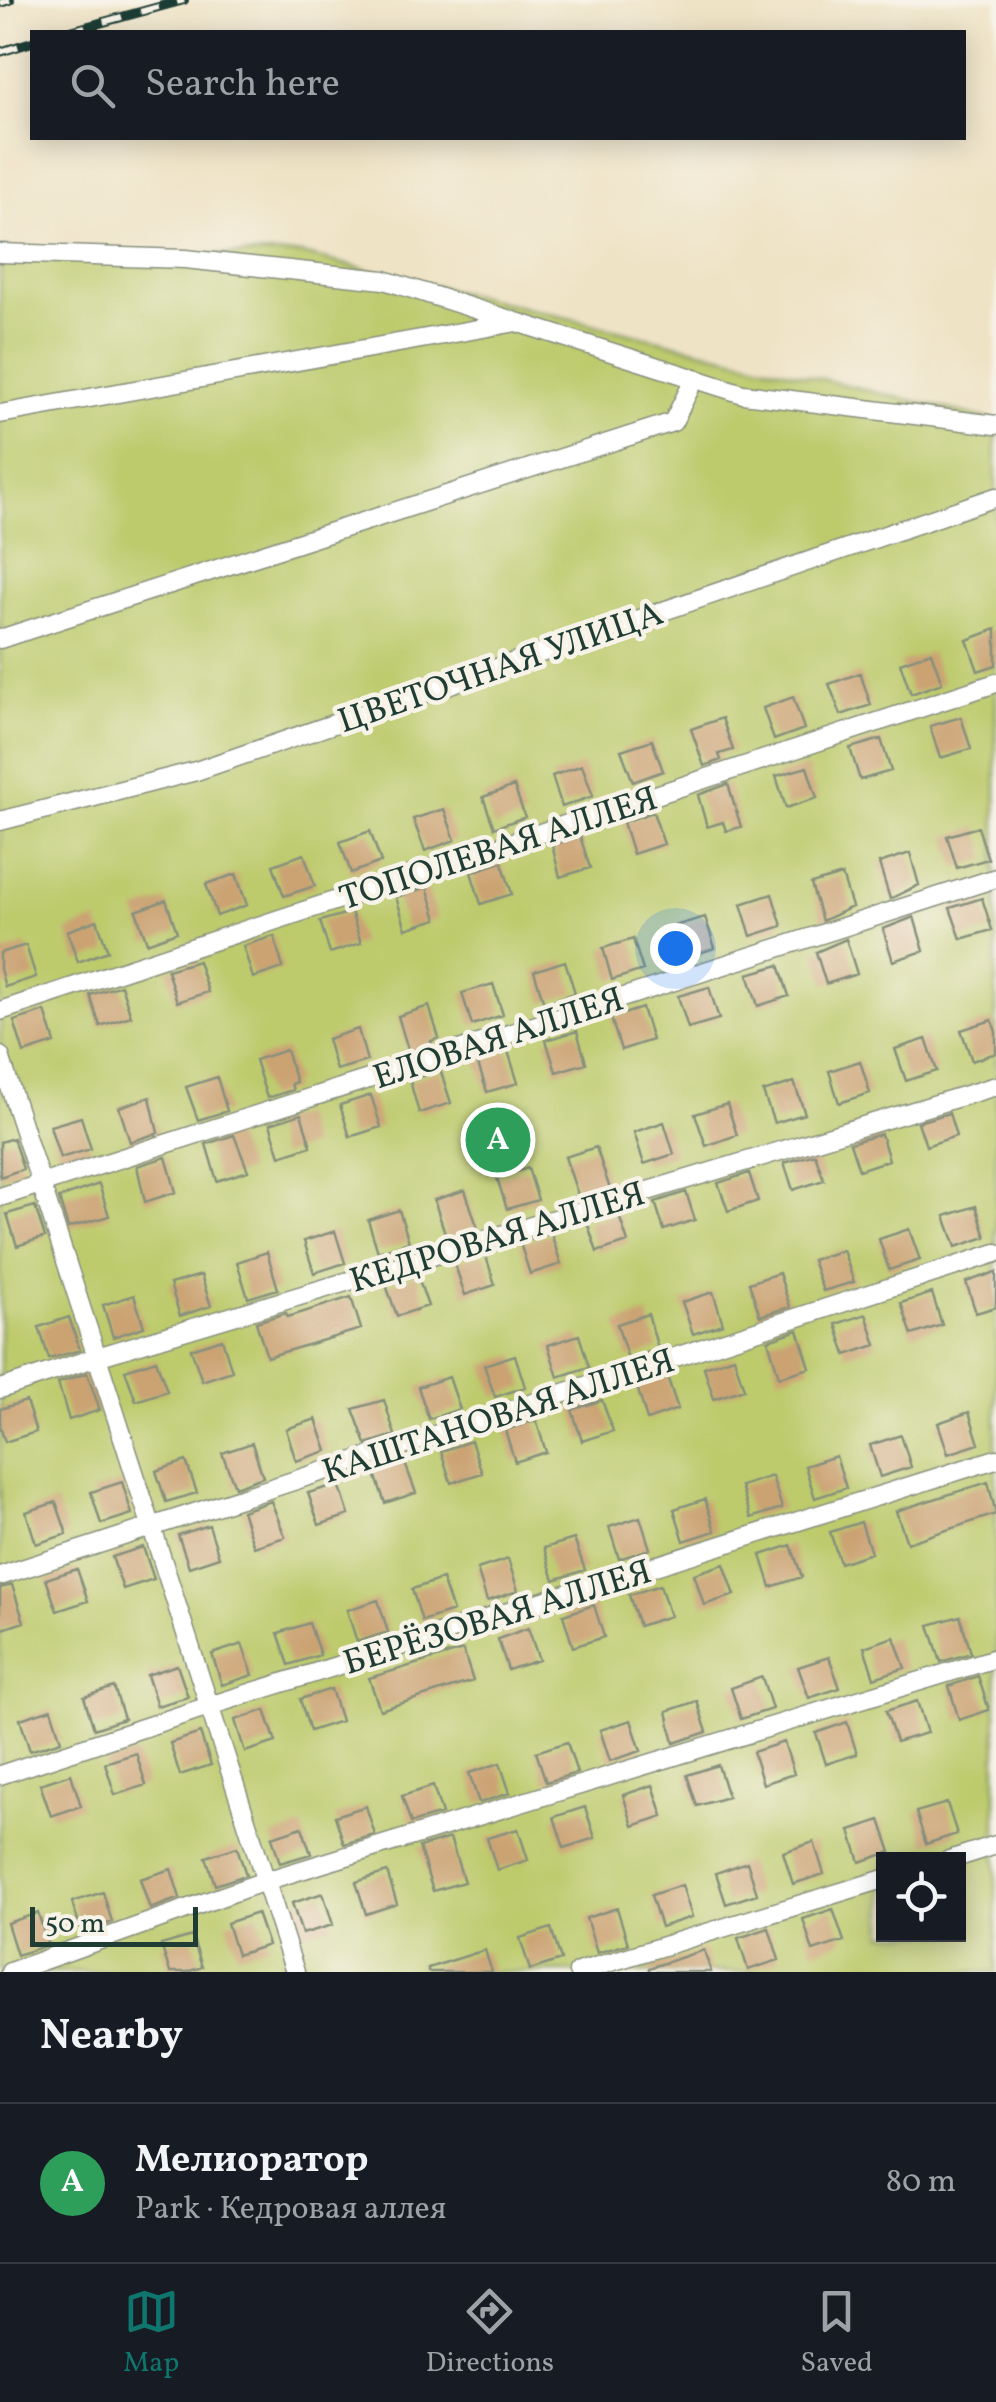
<!DOCTYPE html>
<html lang="en">
<head>
<meta charset="utf-8">
<style>
	:root { --surface:#171b24; --page:#20242c; --text:#f1f3f6; --muted:#9ea1a6; --line:#363941; --accent:#0f766e }
	body { margin:0; font-family:Vollkorn,serif; background:var(--page); color:var(--text) }
	.controls { position:absolute; right:30px; bottom:30px; display:grid; overflow:hidden; border-radius:0px; box-shadow:0 5px 25px #0003 }
	.controls button { width:90px; height:90px; display:grid; place-items:center; padding:0; border:0; border-bottom:2px solid var(--line); background:var(--surface); color:var(--text); font:50px sans-serif }
	.scale { position:absolute; left:30px; bottom:25px; width:168px; box-sizing:border-box; padding-left:10px; border:5px solid #1f3d34; border-top:0; font-size:28px; line-height:35px; white-space:nowrap; color:#1f3d34; -webkit-text-stroke:8px #f7f3e8; paint-order:stroke }
	.you { position:absolute; left:675px; top:948px; width:35px; height:35px; margin:-25px; border:8px solid #fff; border-radius:50%; background:#1a73e8; box-shadow:0 0 0 15px #1a73e833 }
	.badge { display:grid; place-items:center; width:65px; height:65px; border-radius:50%; background:var(--accent); color:#fff; font-size:32px; font-weight:700 }
	.pin { position:absolute; translate:-50% -50%; border:5px solid #fff; box-shadow:0 2px 10px #0006 }
	.list { margin:0; padding:0; list-style:none }
	h2 { display:flex; justify-content:space-between; align-items:center; height:130px; margin:0; padding:0 40px; font-size:42px }
	h2 small { font-size:32px; font-weight:400; color:var(--muted) }
	.list li { display:grid; grid-template-columns:65px 1fr auto; gap:30px; align-items:center; box-sizing:border-box; height:160px; padding:0 40px; border-top:2px solid var(--line) }
	.list b { display:block; font-size:38px; white-space:nowrap }
	.list p { margin:0; font-size:32px; white-space:nowrap; color:var(--muted) }
	.list em { font-size:32px; font-style:normal; color:var(--muted) }
	.icon { flex:none; width:55px; height:55px; fill:none; stroke:currentColor; stroke-width:2; stroke-linecap:round; stroke-linejoin:round }
	.map { position:relative; flex:none; width:996px; height:1972px; overflow:hidden }
	.search { position:absolute; background:var(--surface); box-shadow:0 5px 25px #0003; left:30px; right:30px; top:30px; height:110px; display:flex; align-items:center; gap:25px; box-sizing:border-box; padding:0 35px; border-radius:0px; color:var(--muted); font-size:38px }
	.sheet { height:290px; background:var(--surface) }
	nav { display:flex; justify-content:space-around; align-items:center; box-sizing:border-box; height:140px; border-top:2px solid var(--line); background:var(--surface); font-size:28px; color:var(--muted) }
	nav a { display:grid; justify-items:center; gap:5px }
	nav .on { color:var(--accent) }
	.map>svg:first-child { display:block }
</style>
</head>
<body>
<div class="map">
<svg width="996" height="1972" viewBox="0 0 996 1972">
	<rect width="100%" height="100%" fill="#f7f3e8"/>
	<filter id="ink" filterUnits="userSpaceOnUse"><feTurbulence type="fractalNoise" baseFrequency=".01" numOctaves="2"/><feDisplacementMap in="SourceGraphic" scale="20" xChannelSelector="R" yChannelSelector="G"/><feConvolveMatrix kernelMatrix="1 2 1 2 8 2 1 2 1" color-interpolation-filters="sRGB"/></filter>
	<filter id="wash" filterUnits="userSpaceOnUse"><feTurbulence type="fractalNoise" baseFrequency=".0048" numOctaves="4" result="noise"/><feDisplacementMap in="SourceGraphic" scale="40" xChannelSelector="R" yChannelSelector="G"/><feGaussianBlur stdDeviation="2.25" result="paint"/><feColorMatrix in="noise" values="0 0 0 0 0 0 0 0 0 0 0 0 0 0 0 0 0 1.4 0 .05"/><feComposite in="paint" operator="in"/></filter>
	<g filter="url(#wash)">
		<rect width="100%" height="100%" fill="#efe3c6"/>
		<!-- green -->
		<path fill="#bdcb6d" stroke="#6e8450" stroke-width="2.5" fill-rule="evenodd" d="M 301,254 L 996,421 L 996,1972 L 0,1972 L 0,257 ZM 884,1860 L 958,1860 L 958,1934 L 884,1934 Z"/>
		<g id="blocks">
			<!-- building -->
			<path fill="#cba373" d="M 996,629 L 996,665 L 978,671 L 967,640 Z
				M 931,652 L 942,683 L 911,694 L 900,663 Z
				M 860,673 L 871,705 L 841,715 L 829,684 Z
				M 793,697 L 804,729 L 774,740 L 763,708 Z
				M 961,717 L 971,749 L 940,758 L 930,726 Z
				M 722,718 L 733,750 L 719,754 L 721,760 L 704,766 L 691,729 Z
				M 881,739 L 891,771 L 860,780 L 850,748 Z
				M 652,740 L 663,771 L 633,782 L 621,750 Z
				M 582,765 L 593,796 L 562,807 L 552,776 Z
				M 807,767 L 817,798 L 786,808 L 776,776 Z
				M 728,784 L 741,827 L 726,831 L 723,822 L 707,827 L 698,795 Z
				M 514,786 L 525,817 L 494,828 L 483,797 Z
				M 444,809 L 455,840 L 425,851 L 413,819 Z
				M 653,812 L 664,844 L 633,854 L 623,822 Z
				M 978,827 L 988,859 L 957,868 L 947,836 Z
				M 370,831 L 381,862 L 351,873 L 340,842 Z
				M 580,836 L 590,868 L 560,877 L 552,845 Z
				M 910,853 L 919,885 L 890,899 L 879,863 Z
				M 304,854 L 315,886 L 284,896 L 273,865 Z
				M 502,862 L 512,894 L 481,904 L 471,872 Z
				M 236,874 L 247,905 L 217,916 L 206,884 Z
				M 842,875 L 852,907 L 822,921 L 811,884 Z
				M 427,887 L 437,919 L 406,929 L 396,897 Z
				M 772,894 L 782,926 L 751,936 L 741,904 Z
				M 982,898 L 992,930 L 961,939 L 950,908 Z
				M 166,900 L 177,932 L 147,943 L 136,911 Z
				M 351,912 L 361,943 L 330,953 L 320,921 Z
				M 705,917 L 715,948 L 684,958 L 674,926 Z
				M 914,917 L 924,951 L 893,961 L 883,929 Z
				M 97,920 L 108,951 L 78,962 L 67,931 Z
				M 274,936 L 283,968 L 253,978 L 243,946 Z
				M 633,939 L 643,970 L 612,980 L 603,948 Z
				M 846,939 L 857,974 L 826,984 L 816,952 Z
				M 26,945 L 36,977 L 5,987 L 0,969 L 0,953 Z
				M 198,961 L 208,992 L 177,1002 L 167,970 Z
				M 565,961 L 575,993 L 544,1003 L 534,971 Z
				M 779,965 L 789,996 L 758,1006 L 748,974 Z
				M 493,984 L 503,1015 L 472,1025 L 462,993 Z
				M 121,985 L 131,1016 L 100,1026 L 90,995 Z
				M 709,987 L 719,1019 L 688,1028 L 678,996 Z
				M 429,1006 L 439,1038 L 431,1041 L 432,1045 L 409,1053 L 398,1016 Z
				M 642,1008 L 652,1040 L 621,1050 L 611,1018 Z
				M 45,1011 L 55,1043 L 24,1053 L 14,1021 Z
				M 992,1020 L 996,1032 L 996,1053 L 972,1061 L 961,1030 Z
				M 358,1029 L 367,1061 L 336,1070 L 327,1039 Z
				M 577,1031 L 586,1063 L 556,1072 L 546,1040 Z
				M 926,1039 L 937,1071 L 906,1081 L 895,1049 Z
				M 286,1050 L 296,1082 L 291,1084 L 293,1090 L 267,1098 L 255,1060 Z
				M 508,1051 L 518,1083 L 487,1092 L 477,1061 Z
				M 860,1061 L 870,1093 L 839,1103 L 829,1071 Z
				M 440,1069 L 451,1103 L 419,1113 L 410,1081 Z
				M 217,1077 L 227,1111 L 198,1120 L 186,1087 Z
				M 794,1082 L 805,1114 L 774,1123 L 763,1092 Z
				M 371,1095 L 381,1127 L 350,1137 L 340,1105 Z
				M 150,1097 L 158,1133 L 130,1142 L 119,1107 Z
				M 727,1104 L 737,1135 L 706,1146 L 695,1114 Z
				M 949,1113 L 956,1136 L 926,1146 L 918,1122 Z
				M 301,1114 L 311,1146 L 280,1156 L 270,1124 Z
				M 81,1117 L 91,1149 L 60,1158 L 50,1126 Z
				M 664,1122 L 674,1154 L 644,1164 L 634,1132 Z
				M 881,1134 L 889,1160 L 859,1170 L 850,1143 Z
				M 234,1135 L 248,1171 L 217,1181 L 206,1144 Z
				M 13,1138 L 23,1169 L 0,1177 L 0,1142 Z
				M 596,1147 L 610,1189 L 579,1198 L 565,1157 Z
				M 815,1154 L 824,1180 L 793,1190 L 784,1163 Z
				M 166,1157 L 176,1192 L 145,1202 L 137,1166 Z
				M 528,1168 L 538,1200 L 507,1209 L 497,1178 Z
				M 749,1173 L 758,1201 L 728,1211 L 718,1183 Z
				M 99,1184 L 109,1216 L 68,1228 L 59,1198 Z
				M 465,1190 L 478,1229 L 447,1239 L 434,1200 Z
				M 686,1192 L 695,1220 L 664,1230 L 655,1202 Z
				M 35,1206 L 45,1237 L 17,1246 L 7,1214 Z
				M 976,1206 L 986,1237 L 956,1247 L 945,1216 Z
				M 399,1210 L 409,1242 L 378,1252 L 368,1220 Z
				M 618,1213 L 628,1242 L 597,1252 L 587,1222 Z
				M 909,1229 L 920,1260 L 889,1270 L 879,1239 Z
				M 335,1231 L 345,1263 L 314,1273 L 304,1241 Z
				M 551,1233 L 561,1264 L 530,1274 L 520,1243 Z
				M 843,1250 L 854,1282 L 823,1291 L 812,1260 Z
				M 267,1252 L 278,1289 L 248,1298 L 237,1262 Z
				M 485,1253 L 495,1285 L 465,1295 L 454,1262 Z
				M 996,1272 L 996,1307 L 976,1313 L 966,1282 Z
				M 779,1273 L 790,1307 L 760,1316 L 749,1283 Z
				M 201,1275 L 211,1306 L 180,1316 L 170,1284 Z
				M 417,1275 L 428,1306 L 397,1316 L 386,1285 Z
				M 713,1292 L 723,1324 L 693,1334 L 682,1302 Z
				M 932,1293 L 942,1325 L 912,1335 L 901,1303 Z
				M 134,1295 L 144,1327 L 113,1337 L 103,1305 Z
				M 351,1297 L 361,1329 L 267,1357 L 256,1322 L 286,1313 L 288,1317 Z
				M 648,1314 L 658,1349 L 628,1359 L 617,1324 Z
				M 866,1314 L 876,1345 L 846,1355 L 836,1324 Z
				M 69,1317 L 80,1350 L 49,1359 L 39,1327 Z
				M 798,1330 L 810,1368 L 779,1377 L 768,1340 Z
				M 579,1335 L 589,1367 L 558,1377 L 548,1345 Z
				M 222,1339 L 232,1371 L 202,1381 L 191,1349 Z
				M 515,1355 L 525,1387 L 495,1397 L 484,1365 Z
				M 734,1357 L 744,1389 L 714,1399 L 704,1367 Z
				M 156,1360 L 167,1391 L 136,1401 L 125,1370 Z
				M 87,1373 L 100,1410 L 69,1420 L 58,1383 Z
				M 666,1373 L 678,1409 L 647,1420 L 636,1383 Z
				M 449,1377 L 460,1409 L 429,1419 L 418,1387 Z
				M 384,1400 L 395,1435 L 366,1444 L 353,1409 Z
				M 602,1400 L 613,1431 L 582,1441 L 572,1410 Z
				M 26,1401 L 36,1432 L 5,1442 L 0,1426 L 0,1409 Z
				M 969,1412 L 979,1444 L 948,1454 L 938,1423 Z
				M 316,1419 L 327,1451 L 296,1461 L 286,1429 Z
				M 536,1420 L 546,1452 L 515,1462 L 505,1430 Z
				M 901,1435 L 911,1467 L 880,1477 L 870,1445 Z
				M 471,1441 L 482,1473 L 451,1483 L 441,1451 Z
				M 252,1443 L 263,1477 L 235,1487 L 222,1453 Z
				M 836,1456 L 846,1488 L 815,1498 L 805,1466 Z
				M 403,1458 L 416,1493 L 385,1503 L 373,1468 Z
				M 186,1461 L 197,1493 L 166,1502 L 156,1471 Z
				M 772,1476 L 782,1508 L 751,1518 L 741,1486 Z
				M 122,1482 L 132,1514 L 101,1524 L 91,1492 Z
				M 988,1482 L 996,1514 L 907,1543 L 896,1511 Z
				M 339,1484 L 349,1515 L 319,1525 L 308,1493 Z
				M 705,1499 L 715,1531 L 684,1541 L 674,1509 Z
				M 271,1501 L 285,1537 L 254,1547 L 242,1511 Z
				M 56,1502 L 67,1534 L 36,1544 L 26,1512 Z
				M 640,1517 L 650,1549 L 619,1559 L 609,1527 Z
				M 861,1522 L 871,1553 L 840,1563 L 830,1532 Z
				M 209,1525 L 219,1557 L 189,1567 L 178,1535 Z
				M 574,1539 L 585,1570 L 554,1580 L 544,1548 Z
				M 791,1545 L 802,1577 L 771,1587 L 761,1555 Z
				M 143,1547 L 154,1579 L 123,1589 L 112,1557 Z
				M 508,1559 L 518,1591 L 487,1601 L 477,1569 Z
				M 724,1564 L 735,1595 L 704,1605 L 694,1574 Z
				M 77,1569 L 88,1601 L 57,1611 L 46,1579 Z
				M 442,1579 L 453,1611 L 422,1621 L 412,1589 Z
				M 12,1585 L 24,1622 L 0,1630 L 0,1588 Z
				M 660,1585 L 670,1616 L 639,1626 L 629,1595 Z
				M 378,1600 L 388,1632 L 357,1642 L 347,1610 Z
				M 594,1605 L 604,1637 L 573,1647 L 563,1615 Z
				M 960,1616 L 971,1653 L 941,1662 L 929,1625 Z
				M 309,1623 L 320,1655 L 289,1665 L 278,1633 Z
				M 528,1628 L 539,1660 L 508,1670 L 498,1639 Z
				M 894,1637 L 905,1668 L 874,1678 L 864,1647 Z
				M 242,1644 L 253,1675 L 222,1685 L 212,1654 Z
				M 463,1650 L 473,1681 L 380,1710 L 369,1678 Z
				M 829,1657 L 840,1688 L 809,1698 L 798,1667 Z
				M 177,1665 L 188,1697 L 157,1706 L 147,1675 Z
				M 978,1676 L 989,1710 L 959,1720 L 949,1686 Z
				M 762,1677 L 772,1709 L 741,1719 L 731,1688 Z
				M 114,1687 L 124,1719 L 94,1729 L 84,1697 Z
				M 331,1689 L 341,1721 L 310,1731 L 300,1699 Z
				M 697,1701 L 707,1732 L 674,1743 L 667,1711 Z
				M 917,1701 L 927,1733 L 896,1742 L 886,1711 Z
				M 51,1709 L 61,1741 L 30,1751 L 20,1719 Z
				M 265,1710 L 276,1742 L 245,1752 L 235,1720 Z
				M 631,1720 L 641,1751 L 610,1761 L 600,1730 Z
				M 847,1722 L 857,1754 L 826,1764 L 816,1733 Z
				M 200,1733 L 211,1765 L 180,1775 L 170,1743 Z
				M 567,1742 L 577,1773 L 546,1782 L 536,1752 Z
				M 784,1742 L 794,1774 L 763,1784 L 753,1752 Z
				M 136,1753 L 146,1785 L 115,1795 L 105,1763 Z
				M 500,1763 L 510,1793 L 479,1803 L 469,1773 Z
				M 718,1765 L 728,1797 L 697,1806 L 687,1775 Z
				M 71,1774 L 81,1806 L 51,1816 L 40,1784 Z
				M 653,1785 L 663,1816 L 633,1826 L 623,1795 Z
				M 433,1786 L 442,1814 L 411,1823 L 402,1796 Z
				M 947,1803 L 957,1834 L 926,1844 L 916,1812 Z
				M 366,1806 L 375,1835 L 344,1844 L 335,1816 Z
				M 585,1807 L 595,1838 L 564,1848 L 554,1817 Z
				M 880,1820 L 891,1852 L 860,1862 L 850,1830 Z
				M 302,1827 L 311,1854 L 280,1863 L 272,1837 Z
				M 518,1829 L 528,1860 L 497,1870 L 487,1838 Z
				M 450,1838 L 464,1882 L 433,1891 L 419,1847 Z
				M 814,1842 L 824,1874 L 793,1884 L 783,1852 Z
				M 237,1847 L 246,1875 L 215,1885 L 206,1857 Z
				M 747,1862 L 757,1894 L 726,1904 L 716,1873 Z
				M 171,1869 L 180,1898 L 150,1909 L 140,1879 Z
				M 387,1872 L 397,1904 L 366,1914 L 356,1882 Z
				M 682,1885 L 692,1917 L 661,1927 L 651,1895 Z
				M 103,1892 L 112,1922 L 82,1933 L 72,1902 Z
				M 323,1893 L 333,1925 L 302,1934 L 292,1903 Z
				M 617,1908 L 628,1944 L 597,1953 L 586,1918 Z
				M 833,1909 L 844,1941 L 813,1951 L 803,1919 Z
				M 38,1913 L 48,1945 L 17,1955 L 7,1923 Z
				M 257,1913 L 268,1945 L 237,1955 L 227,1923 Z
				M 551,1928 L 561,1960 L 530,1970 L 520,1938 Z
				M 769,1928 L 779,1960 L 748,1970 L 738,1938 Z
				M 192,1936 L 202,1967 L 187,1972 L 170,1972 L 161,1945 Z
				M 485,1950 L 492,1972 L 428,1972 L 428,1968 Z
				M 704,1950 L 711,1972 L 649,1972 L 649,1968 Z"/>
		</g>
	</g>
	<g filter="url(#ink)">
		<use href="#blocks" fill-opacity="0" stroke="#87907d" stroke-width="2.5"/>
		<g fill="none" stroke-linecap="round" stroke-linejoin="round">
			<!-- minor casing -->
			<g stroke="#87907d" stroke-width="21">
				<path id="minor" d="M 0,253 L 185,259 L 384,280 L 743,394 L 996,425
					M 0,414 L 511,323
					M 0,639 L 673,422 L 695,378
					M 0,821 L 196,771 L 996,497
					M 0,1011 L 996,683
					M 0,1056 L 295,1972
					M 0,1197 L 996,878
					M 0,1389 L 97,1357 L 996,1086
					M 0,1576 L 996,1253
					M 0,1775 L 209,1706 L 996,1459
					M 949,1860 L 996,1845
					M 10,1972 L 265,1881 L 996,1658
					M 578,1972 L 884,1879"/>
			</g>
			<!-- minor -->
			<use href="#minor" stroke="#fff" stroke-width="18"/>
			<!-- rail casing -->
			<g stroke="#1f3d34" stroke-width="10">
				<path id="rail" d="M 0,3 L 10,0
					M 67,32 L 184,0
					M 0,52 L 32,42"/>
			</g>
			<!-- rail -->
			<use href="#rail" stroke="#f7f3e8" stroke-width="6" stroke-dasharray="19" stroke-linecap="butt"/>
		</g>
	</g>
	<g text-anchor="middle" stroke-width="9" stroke-linejoin="round" paint-order="stroke">
		<!-- street labels -->
		<g font-size="35" fill="#1f3d34" stroke="#f7f3e8">
			<text transform="translate(500 666) rotate(-19)" y="12">ЦВЕТОЧНАЯ УЛИЦА</text>
			<text transform="translate(498 847) rotate(-18)" y="12">ТОПОЛЕВАЯ АЛЛЕЯ</text>
			<text transform="translate(498 1037) rotate(-18)" y="12">ЕЛОВАЯ АЛЛЕЯ</text>
			<text transform="translate(497 1236) rotate(-17)" y="12">КЕДРОВАЯ АЛЛЕЯ</text>
			<text transform="translate(498 1415) rotate(-18)" y="12">КАШТАНОВАЯ АЛЛЕЯ</text>
			<text transform="translate(497 1616) rotate(-17)" y="12">БЕРЁЗОВАЯ АЛЛЕЯ</text>
		</g>
	</g>
</svg>
<div class="controls">
<button><svg class="icon" aria-label="locate" viewBox="0 0 24 24"><circle cx="12" cy="12" r="6"/><path d="M12 2v4M12 18v4M2 12h4M18 12h4"/></svg></button>
</div>
<div class="scale">50 m</div>
<div class="you"></div>
<div class="pin badge" style="left:498px;top:1140px;background:#2e9e5b">A</div>
<div class="search"><svg class="icon" aria-label="search" viewBox="0 0 24 24"><circle cx="10" cy="10" r="6"/><path d="M15 15l6 6"/></svg>Search here</div>
</div>
<section class="sheet">
<h2>Nearby<small></small></h2>
<ul class="list">
<li><span class="badge" style="background:#2e9e5b">A</span><div><b>Мелиоратор</b><p>Park · Кедровая аллея</p></div><em>80 m</em></li>
</ul>
</section>
<nav>
<a class="on"><svg class="icon" aria-label="map" viewBox="0 0 24 24"><path d="M3 6l6-2 6 2 6-2v14l-6 2-6-2-6 2zM9 4v14M15 6v14"/></svg>Map</a>
<a><svg class="icon" aria-label="directions" viewBox="0 0 24 24"><path d="M12 3l9 9-9 9-9-9zM9 14v-3h6M13 9l2 2-2 2"/></svg>Directions</a>
<a><svg class="icon" aria-label="saved" viewBox="0 0 24 24"><path d="M7 4h10v16l-5-4-5 4z"/></svg>Saved</a>
</nav>
</body>
</html>
